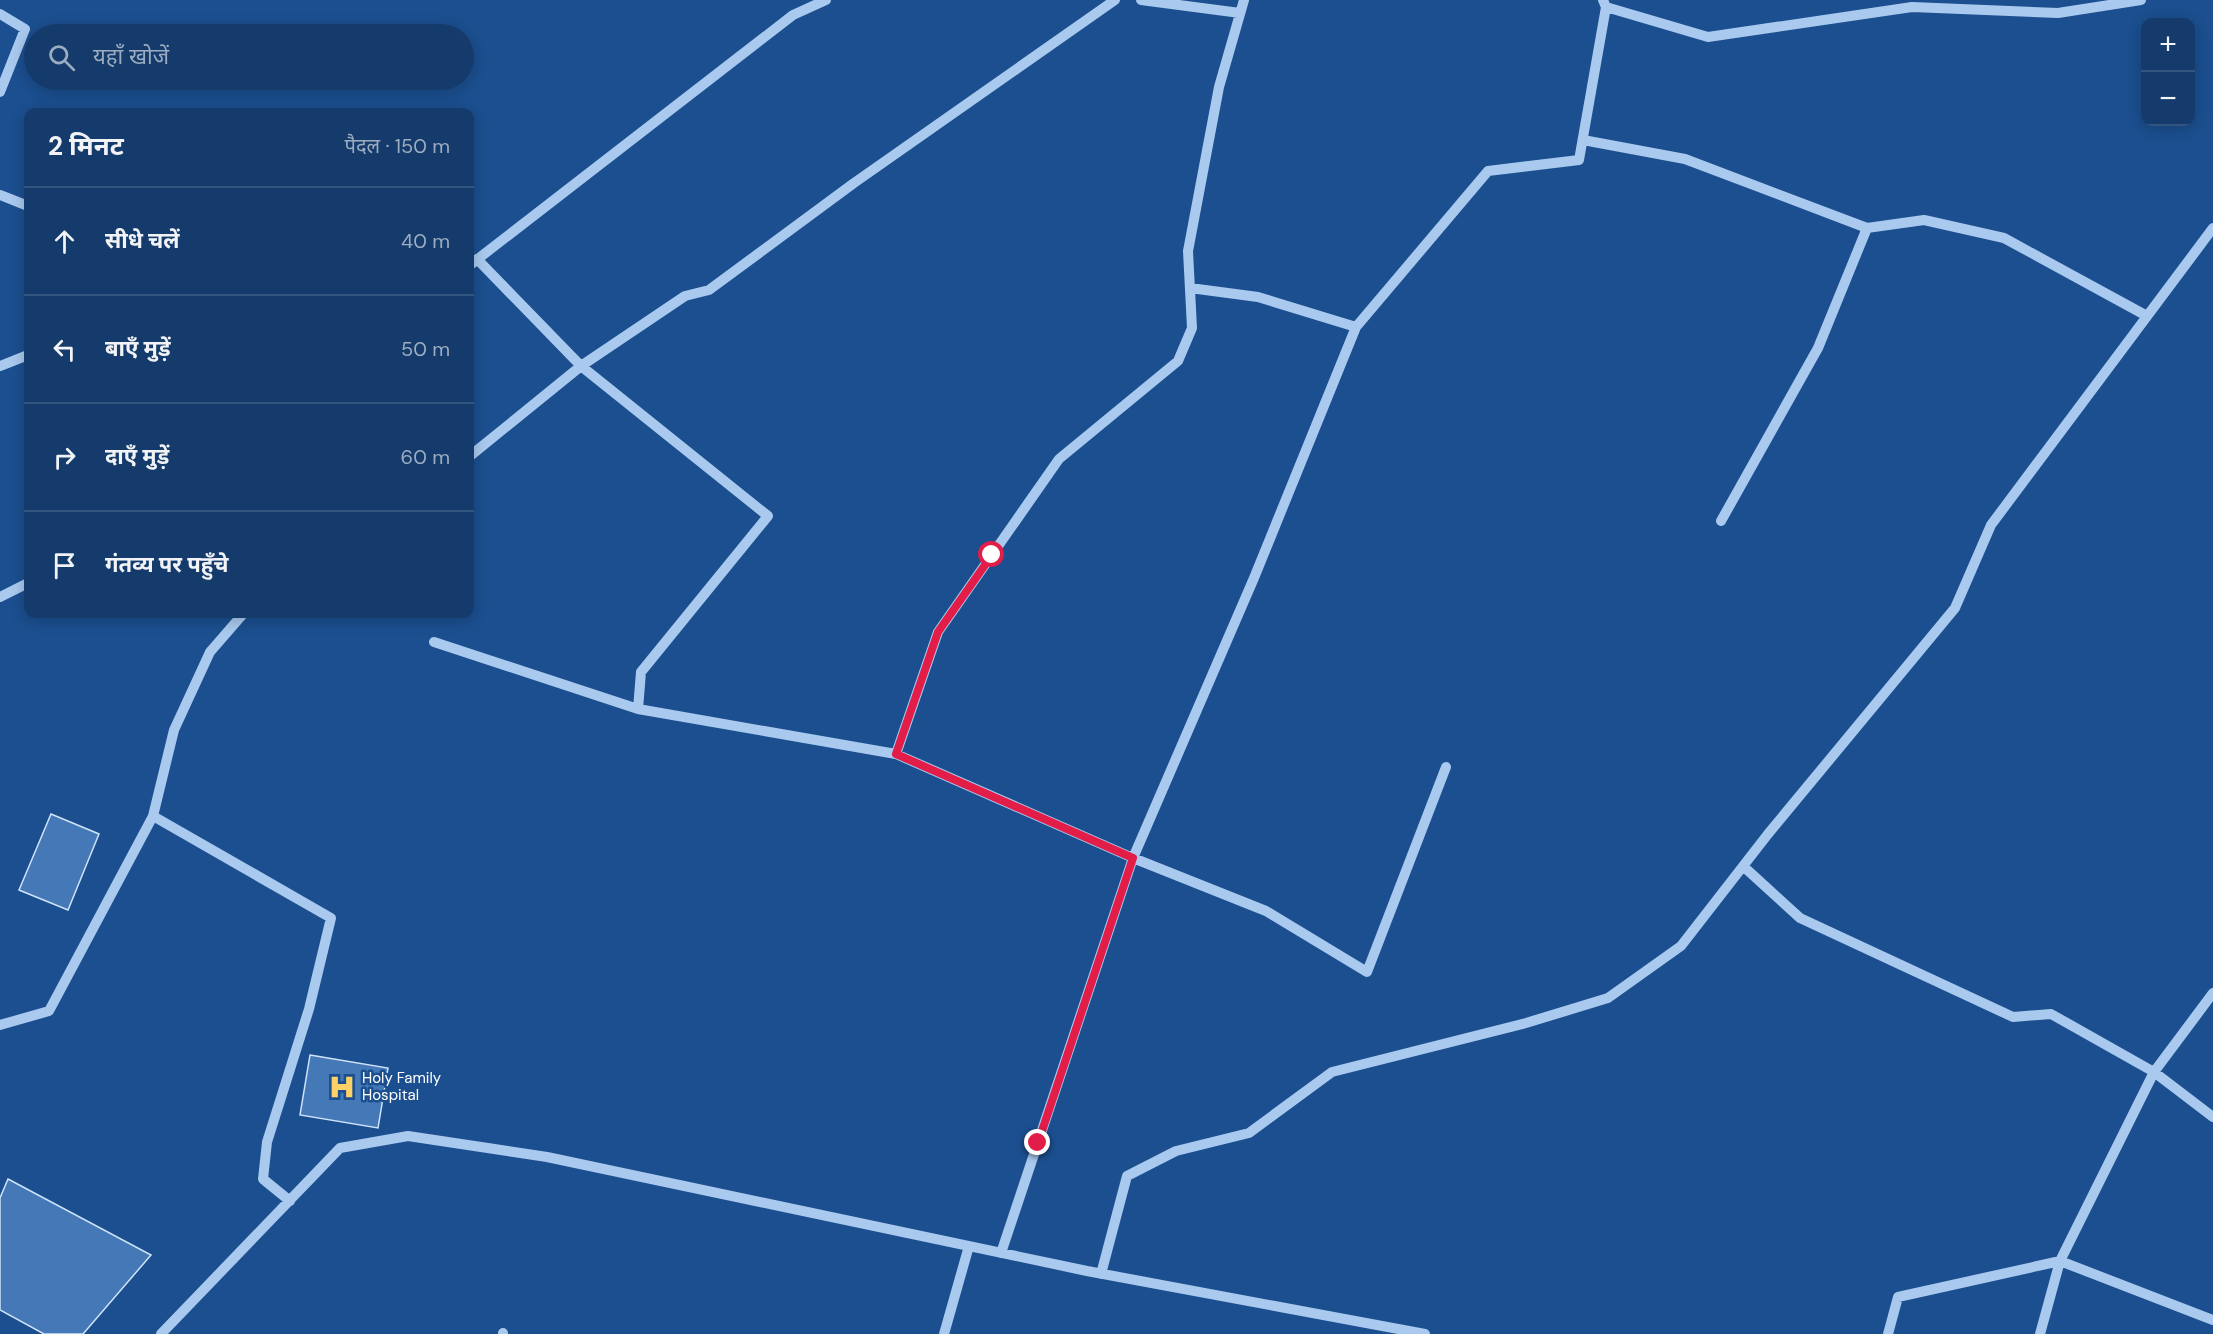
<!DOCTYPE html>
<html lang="hi">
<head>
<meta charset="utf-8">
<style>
	:root { --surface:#143b6b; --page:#214673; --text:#f1f3f6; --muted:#9dadc1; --line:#33557e }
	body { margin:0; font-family:"DM Sans","Noto Sans Devanagari",sans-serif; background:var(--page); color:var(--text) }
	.controls { position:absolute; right:18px; top:18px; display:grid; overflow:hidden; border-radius:12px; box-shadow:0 3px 15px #0003 }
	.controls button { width:54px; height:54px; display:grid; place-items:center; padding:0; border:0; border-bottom:2px solid var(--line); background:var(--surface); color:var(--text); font:30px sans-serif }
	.stop { position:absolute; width:18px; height:18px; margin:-14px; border:4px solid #e11d48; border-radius:50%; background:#fff }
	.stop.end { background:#e11d48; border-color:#fff; box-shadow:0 2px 6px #0008 }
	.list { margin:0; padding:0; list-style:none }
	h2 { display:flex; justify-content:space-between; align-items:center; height:78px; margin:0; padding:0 24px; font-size:26px }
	h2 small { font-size:20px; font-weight:400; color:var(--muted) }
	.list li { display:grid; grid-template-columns:39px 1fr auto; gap:18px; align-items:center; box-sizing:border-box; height:108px; padding:0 24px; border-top:2px solid var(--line) }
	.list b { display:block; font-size:22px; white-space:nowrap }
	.list em { font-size:20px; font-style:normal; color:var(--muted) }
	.icon { flex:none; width:33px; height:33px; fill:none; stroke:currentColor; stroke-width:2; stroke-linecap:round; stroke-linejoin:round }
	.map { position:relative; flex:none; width:2213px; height:1334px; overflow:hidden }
	.search { position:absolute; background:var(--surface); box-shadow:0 3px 15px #0003; left:24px; top:24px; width:450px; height:66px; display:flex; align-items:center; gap:15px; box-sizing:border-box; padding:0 21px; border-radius:33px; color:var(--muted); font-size:22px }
	.panel { position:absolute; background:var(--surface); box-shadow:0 3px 15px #0003; left:24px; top:108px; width:450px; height:510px; border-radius:12px }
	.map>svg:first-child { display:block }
</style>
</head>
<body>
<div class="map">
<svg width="2213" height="1334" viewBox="0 0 2213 1334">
	<rect width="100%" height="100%" fill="#1b4f8f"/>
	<!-- building -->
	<path fill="#4478b7" stroke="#cfe3fa" stroke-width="1.5" d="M 51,814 L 99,834 L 68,910 L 19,890 Z
		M 310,1055 L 388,1068 L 378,1128 L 300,1115 Z
		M 8,1179 L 151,1255 L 83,1334 L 44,1334 L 0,1310 L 0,1198 Z"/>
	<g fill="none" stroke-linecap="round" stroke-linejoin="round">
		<!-- minor -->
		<path stroke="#a9c9ee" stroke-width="10" d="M 1141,0 L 1240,13
			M 1606,7 L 1708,37 L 1912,7 L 2058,13 L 2141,0
			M 0,14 L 25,29 L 0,92
			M 1583,140 L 1685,159 L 1867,228 L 1924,220 L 2004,238 L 2147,316
			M 0,195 L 28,206
			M 477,259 L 581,366 L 768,516 L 641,672 L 638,709
			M 470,265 L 793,15 L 826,0
			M 1190,288 L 1258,297 L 1356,327
			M 0,366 L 28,355
			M 470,456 L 581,366 L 685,296 L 709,290 L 854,183 L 1115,0
			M 1721,521 L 1818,348 L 1867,228
			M 0,597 L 28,583
			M 434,642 L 638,709 L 896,754 L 1133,858 L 1266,911 L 1367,972 L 1446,767
			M 896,754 L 938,632 L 1059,459 L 1178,361 L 1192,328 L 1188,251 L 1219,87 L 1244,0
			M 153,816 L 174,730 L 210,652 L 243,614
			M 1743,866 L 1800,918 L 2013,1017 L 2051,1014 L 2154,1072 L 2213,1117
			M 0,1025 L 49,1011 L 153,816 L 331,918 L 309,1009 L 267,1142 L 263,1179 L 290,1201
			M 1001,1253 L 1133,858 L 1254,578 L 1356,327 L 1488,171 L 1579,160 L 1606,7 L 1603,0
			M 1101,1274 L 1127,1176 L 1176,1151 L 1249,1133 L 1332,1072 L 1526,1023 L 1608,998 L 1681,946 L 1768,834 L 1955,608 L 1991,525 L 2213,228
			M 161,1334 L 340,1148 L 408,1136 L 547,1157 L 1087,1271 L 1425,1334
			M 503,1334 L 503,1333
			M 944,1334 L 969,1246
			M 1888,1334 L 1898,1297 L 2060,1261 L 2213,1320
			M 2040,1334 L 2060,1261 L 2154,1072 L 2213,993"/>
	</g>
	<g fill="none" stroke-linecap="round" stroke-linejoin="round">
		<!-- route -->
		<path stroke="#e11d48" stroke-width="8" d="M 992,555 L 938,632 L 896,754 L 1133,858 L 1038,1143"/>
	</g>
	<!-- icons -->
	<defs>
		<g id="hospital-bare" transform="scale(2.07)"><path d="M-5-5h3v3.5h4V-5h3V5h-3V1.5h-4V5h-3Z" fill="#ffd166" stroke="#1b4f8f" stroke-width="2.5" paint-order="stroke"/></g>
	</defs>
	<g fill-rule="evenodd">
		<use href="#hospital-bare" x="342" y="1087"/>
	</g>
	<g text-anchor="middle" stroke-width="5" stroke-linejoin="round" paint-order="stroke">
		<!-- poi labels -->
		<g font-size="15" fill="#fff" stroke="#1b4f8f" text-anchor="start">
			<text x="362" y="1083">Holy Family<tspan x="362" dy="17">Hospital</tspan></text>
		</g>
	</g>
</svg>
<div class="controls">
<button>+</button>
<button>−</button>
</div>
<div class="stop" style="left:992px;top:555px"></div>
<div class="stop end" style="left:1038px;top:1143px"></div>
<div class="search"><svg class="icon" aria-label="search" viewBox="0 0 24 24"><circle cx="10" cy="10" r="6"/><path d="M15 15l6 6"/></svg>यहाँ खोजें</div>
<section class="panel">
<h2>2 मिनट<small>पैदल · 150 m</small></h2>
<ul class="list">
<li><svg class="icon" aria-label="ahead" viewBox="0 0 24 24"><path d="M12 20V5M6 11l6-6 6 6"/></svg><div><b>सीधे चलें</b></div><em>40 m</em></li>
<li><svg class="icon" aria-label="left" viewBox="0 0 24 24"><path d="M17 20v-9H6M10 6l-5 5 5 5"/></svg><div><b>बाएँ मुड़ें</b></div><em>50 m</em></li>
<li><svg class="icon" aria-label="right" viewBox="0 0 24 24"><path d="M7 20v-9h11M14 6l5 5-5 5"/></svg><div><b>दाएँ मुड़ें</b></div><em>60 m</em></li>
<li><svg class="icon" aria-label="arrive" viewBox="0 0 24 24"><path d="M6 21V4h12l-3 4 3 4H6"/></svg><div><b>गंतव्य पर पहुँचे</b></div></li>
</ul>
</section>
</div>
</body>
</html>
